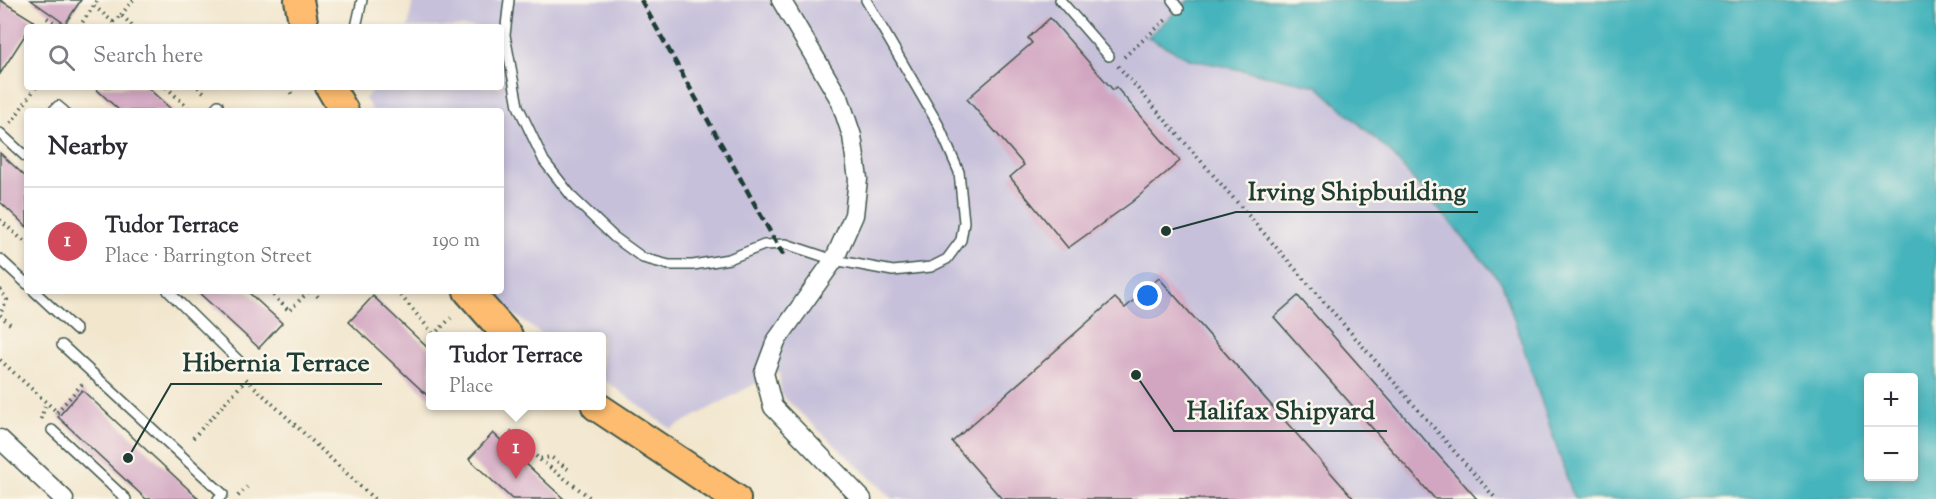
<!DOCTYPE html>
<html lang="en">
<head>
<meta charset="utf-8">
<style>
	:root { --surface:#fff; --page:#f7f7f7; --text:#2b2b33; --muted:#7c7c81; --line:#e1e1e2; --accent:#d1495b }
	body { margin:0; font-family:"Sorts Mill Goudy",serif; background:var(--page); color:var(--text) }
	.controls { position:absolute; right:18px; bottom:18px; display:grid; overflow:hidden; border-radius:6px; box-shadow:0 3px 9px #0003 }
	.controls button { width:54px; height:54px; display:grid; place-items:center; padding:0; border:0; border-bottom:2px solid var(--line); background:var(--surface); color:var(--text); font:30px sans-serif }
	.you { position:absolute; left:1148px; top:296px; width:21px; height:21px; margin:-15px; border:4px solid #fff; border-radius:50%; background:#1a73e8; box-shadow:0 0 0 9px #1a73e833 }
	.badge { display:grid; place-items:center; width:39px; height:39px; border-radius:50%; background:var(--accent); color:#fff; font-size:20px; font-weight:700 }
	.pin { position:absolute; translate:-50% -50px; filter:drop-shadow(0 2px 3px #0008) }
	.pin::after { content:''; position:absolute; top:32px; width:21px; height:18px; background:inherit; clip-path:polygon(0 0,100% 0,50% 100%) }
	.popup { position:absolute; left:426px; top:332px; width:180px; height:78px; box-sizing:border-box; display:grid; place-content:center; border-radius:6px; background:var(--surface); filter:drop-shadow(0 2px 4px #0005); font-size:20px; white-space:nowrap; color:var(--muted) }
	.popup b { font-size:22px; color:var(--text) }
	.popup::after { content:''; position:absolute; left:50%; top:100%; margin-left:-12px; border:12px solid transparent; border-top-color:var(--surface) }
	.list { margin:0; padding:0; list-style:none }
	h2 { display:flex; justify-content:space-between; align-items:center; height:78px; margin:0; padding:0 24px; font-size:26px }
	h2 small { font-size:20px; font-weight:400; color:var(--muted) }
	.list li { display:grid; grid-template-columns:39px 1fr auto; gap:18px; align-items:center; box-sizing:border-box; height:108px; padding:0 24px; border-top:2px solid var(--line) }
	.list b { display:block; font-size:22px; white-space:nowrap }
	.list p { margin:0; font-size:20px; white-space:nowrap; color:var(--muted) }
	.list em { font-size:20px; font-style:normal; color:var(--muted) }
	.icon { flex:none; width:33px; height:33px; fill:none; stroke:currentColor; stroke-width:2; stroke-linecap:round; stroke-linejoin:round }
	.map { position:relative; flex:none; width:1936px; height:499px; overflow:hidden }
	.search { position:absolute; background:var(--surface); box-shadow:0 3px 9px #0003; left:24px; top:24px; width:480px; height:66px; display:flex; align-items:center; gap:15px; box-sizing:border-box; padding:0 21px; border-radius:6px; color:var(--muted); font-size:22px }
	.panel { position:absolute; background:var(--surface); box-shadow:0 3px 9px #0003; left:24px; top:108px; width:480px; height:186px; border-radius:6px }
	.map>svg:first-child { display:block }
</style>
</head>
<body>
<div class="map">
<svg width="1936" height="499" viewBox="0 0 1936 499">
	<rect width="100%" height="100%" fill="#fbf7ec"/>
	<filter id="ink" filterUnits="userSpaceOnUse"><feTurbulence type="fractalNoise" baseFrequency=".0167" numOctaves="2"/><feDisplacementMap in="SourceGraphic" scale="12" xChannelSelector="R" yChannelSelector="G"/><feConvolveMatrix kernelMatrix="1 2 1 2 8 2 1 2 1" color-interpolation-filters="sRGB"/></filter>
	<filter id="wash" filterUnits="userSpaceOnUse"><feTurbulence type="fractalNoise" baseFrequency=".008" numOctaves="4" result="noise"/><feDisplacementMap in="SourceGraphic" scale="24" xChannelSelector="R" yChannelSelector="G"/><feGaussianBlur stdDeviation="1.35" result="paint"/><feColorMatrix in="noise" values="0 0 0 0 0 0 0 0 0 0 0 0 0 0 0 0 0 1.4 0 .05"/><feComposite in="paint" operator="in"/></filter>
	<g filter="url(#wash)">
		<rect width="100%" height="100%" fill="#f2e6cd"/>
		<!-- industrial -->
		<path fill="#c6c0da" d="M 413,0 L 1189,0 L 1148,37 L 1189,59 L 1317,86 L 1390,152 L 1502,283 L 1574,499 L 893,499 L 781,395 L 779,371 L 671,429 L 602,378 L 602,336 L 544,336 L 508,310 L 495,291 L 501,291 L 501,111 L 373,111 L 365,99 L 374,87 L 501,87 L 501,27 L 408,27 Z"/>
		<!-- water -->
		<path fill="#45b4bc" stroke="#327878" stroke-width="1.5" fill-rule="evenodd" d="M 1189,0 L 1936,0 L 1936,499 L 1574,499 L 1502,283 L 1390,152 L 1317,86 L 1189,59 L 1148,37 ZM 1868,378 L 1914,378 L 1914,476 L 1868,476 Z"/>
		<g id="blocks">
			<!-- building -->
			<path fill="#d2a6c1" d="M 0,0 L 34,21 L 27,27 L 27,32 L 0,74 Z
				M 31,0 L 81,0 L 65,24 Z
				M 1050,18 L 1113,90 L 1116,87 L 1180,161 L 1132,202 L 1068,248 L 1010,177 L 1024,165 L 967,99 L 1032,43 L 1028,38 Z
				M 94,87 L 147,87 L 173,111 L 120,111 Z
				M 0,153 L 27,178 L 27,227 L 0,202 Z
				M 1159,278 L 1354,499 L 1002,499 L 952,442 L 1115,298 L 1125,308 Z
				M 197,291 L 247,291 L 282,323 L 259,348 Z
				M 373,296 L 430,350 L 430,398 L 349,322 Z
				M 1298,296 L 1477,499 L 1435,499 L 1274,317 Z
				M 82,390 L 199,499 L 146,499 L 58,417 Z
				M 493,433 L 564,499 L 512,499 L 469,459 Z"/>
		</g>
	</g>
	<g filter="url(#ink)">
		<use href="#blocks" fill-opacity="0" stroke="#3f564b" stroke-width="1.5"/>
		<g fill="none" stroke-linecap="round" stroke-linejoin="round">
			<!-- lane casing -->
			<g stroke="#3f564b" stroke-width="12">
				<path id="lane" d="M 509,0 L 505,35 L 518,106 L 544,161 L 573,198 L 614,237 L 643,258 L 669,265 L 693,265 L 729,259 L 764,245 L 786,244 L 834,260 L 893,271 L 931,267 L 947,259 L 961,240 L 964,222 L 959,172 L 938,124 L 866,0
					M 1060,0 L 1109,56
					M 1172,0 L 1179,9
					M 356,27 L 362,0
					M 53,111 L 58,106 L 64,111
					M 213,111 L 218,105
					M 0,133 L 27,158
					M 0,259 L 27,284
					M 34,291 L 76,330
					M 168,291 L 243,365
					M 62,345 L 223,494 L 218,499
					M 52,430 L 126,499"/>
			</g>
			<!-- street casing -->
			<g stroke="#3f564b" stroke-width="21">
				<path id="street" d="M 781,0 L 840,100 L 852,136 L 858,179 L 854,215 L 834,260 L 776,341 L 764,373 L 773,407 L 862,499
					M 0,439 L 64,499"/>
			</g>
			<!-- primary casing -->
			<g stroke="#3f564b" stroke-width="32">
				<path id="primary" d="M 299,0 L 304,27
					M 330,87 L 344,111
					M 468,291 L 508,336
					M 596,406 L 736,499"/>
			</g>
			<!-- path -->
			<path stroke="#3f564b" stroke-width="4" stroke-dasharray="1.5 4.5" stroke-linecap="butt" d="M 94,6 L 113,22 L 113,27
				M 121,15 L 133,0
				M 47,18 L 61,27
				M 113,22 L 121,15 L 134,27
				M 79,27 L 98,0
				M 1124,57 L 1168,18
				M 1118,66 L 1496,499
				M 166,87 L 192,111
				M 198,87 L 207,95
				M 288,87 L 293,97
				M 11,123 L 36,87
				M 0,220 L 27,244
				M 0,289 L 7,300 L 0,314
				M 269,291 L 289,311 L 309,291
				M 313,291 L 321,300
				M 397,291 L 435,336
				M 0,315 L 10,324
				M 433,335 L 451,318
				M 0,360 L 57,412 L 56,415
				M 246,379 L 374,499
				M 57,412 L 82,384
				M 41,419 L 46,402
				M 510,431 L 539,459 L 551,457 L 568,469
				M 193,438 L 245,381
				M 540,460 L 592,499
				M 238,496 L 247,487"/>
			<!-- lane -->
			<use href="#lane" stroke="#fff" stroke-width="9"/>
			<!-- street -->
			<use href="#street" stroke="#fff" stroke-width="18"/>
			<!-- primary -->
			<use href="#primary" stroke="#fdbc6f" stroke-width="28"/>
			<!-- rail -->
			<path stroke="#1f3d34" stroke-width="4.5" stroke-dasharray="9 4.5" stroke-linecap="butt" d="M 641,0 L 783,255"/>
		</g>
	</g>
	<!-- callouts -->
	<path fill="none" stroke="#1f3d34" stroke-width="2" d="M1166 231L1236 212H1478M128 458L171 384H382M1136 375L1174 431H1387"/>
	<g fill="#1f3d34" stroke="#fbf7ec" stroke-width="2">
		<circle cx="1166" cy="231" r="6"/>
		<circle cx="128" cy="458" r="6"/>
		<circle cx="1136" cy="375" r="6"/>
	</g>
	<g font-size="26" text-anchor="middle" font-weight="bold" fill="#1f3d34" stroke="#fbf7ec" stroke-width="5" stroke-linejoin="round" paint-order="stroke">
		<text x="1357" y="200">Irving Shipbuilding</text>
		<text x="276" y="371">Hibernia Terrace</text>
		<text x="1281" y="419">Halifax Shipyard</text>
	</g>
</svg>
<div class="controls">
<button>+</button>
<button>−</button>
</div>
<div class="you"></div>
<div class="pin badge" style="left:516px;top:479px">1</div>
<div class="popup"><b>Tudor Terrace</b>Place</div>
<div class="search"><svg class="icon" aria-label="search" viewBox="0 0 24 24"><circle cx="10" cy="10" r="6"/><path d="M15 15l6 6"/></svg>Search here</div>
<section class="panel">
<h2>Nearby<small></small></h2>
<ul class="list">
<li><span class="badge">1</span><div><b>Tudor Terrace</b><p>Place · Barrington Street</p></div><em>190 m</em></li>
</ul>
</section>
</div>
</body>
</html>
